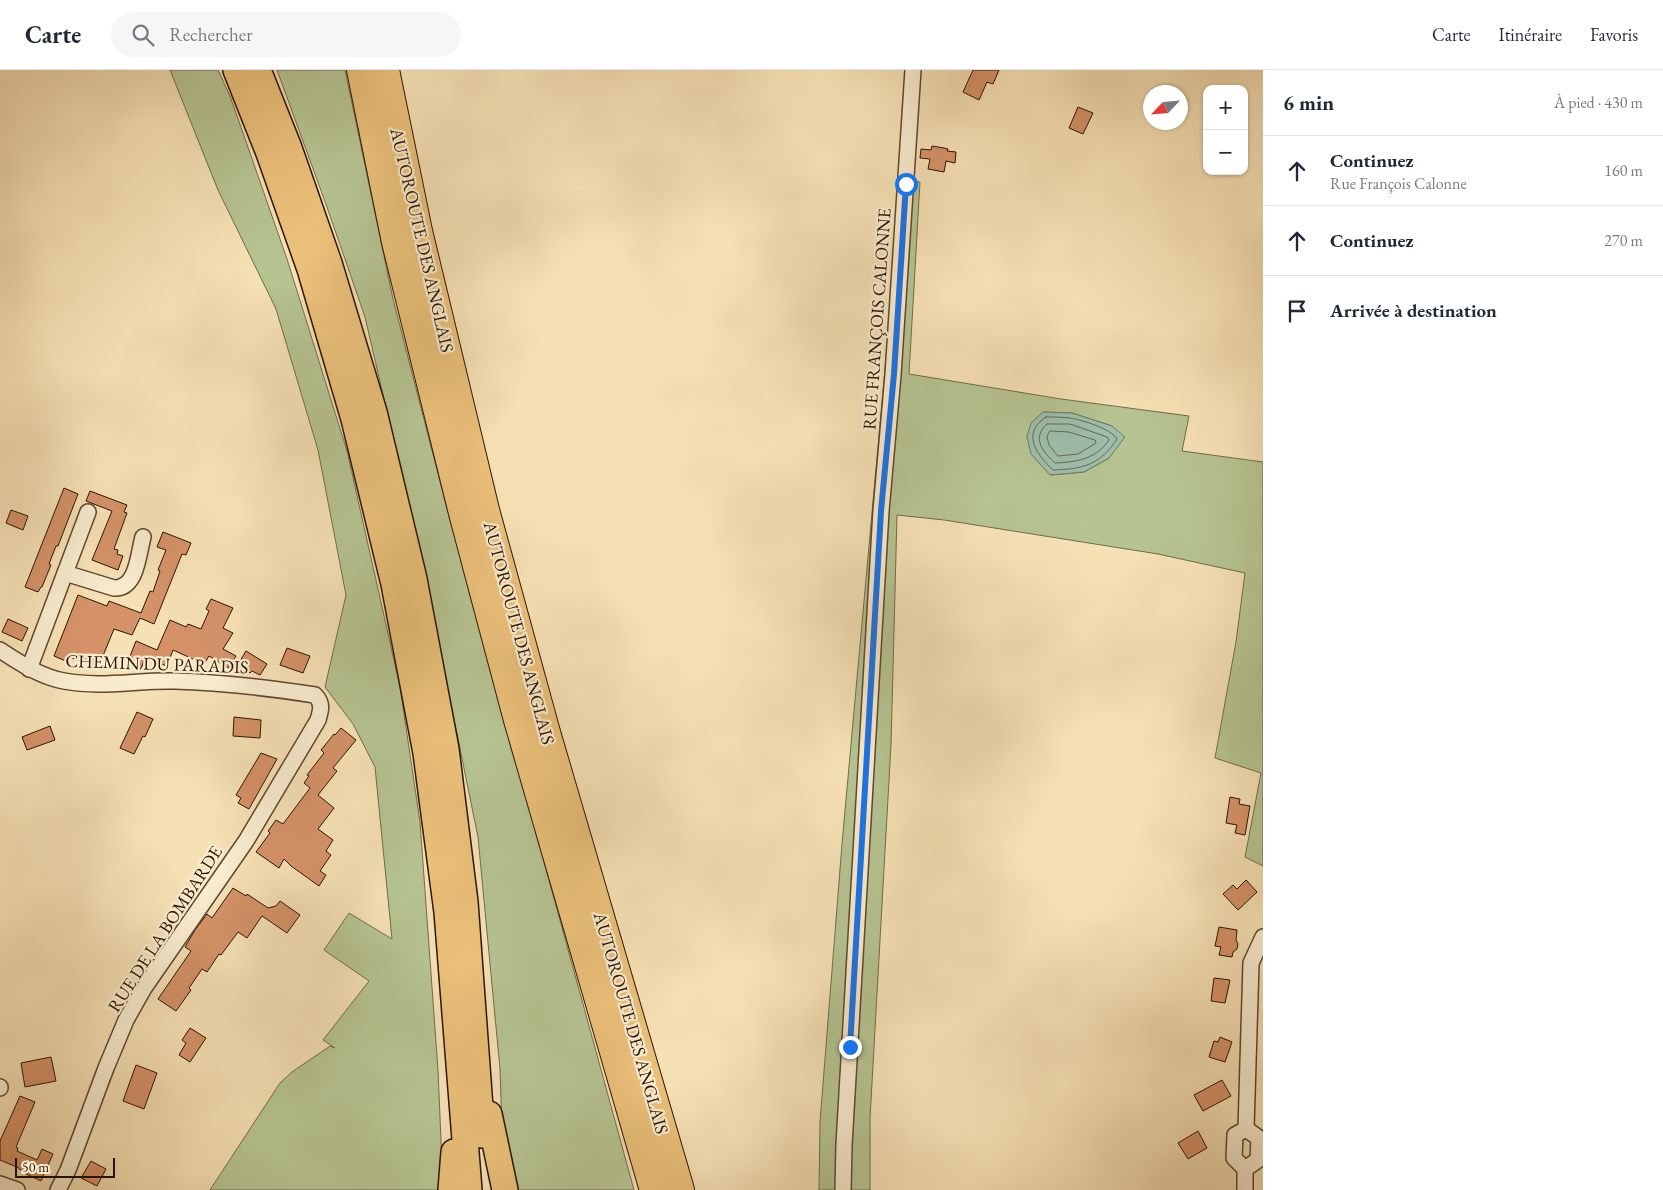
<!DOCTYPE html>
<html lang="fr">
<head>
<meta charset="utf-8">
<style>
	:root { --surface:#fff; --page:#f6f6f7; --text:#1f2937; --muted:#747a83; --line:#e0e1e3 }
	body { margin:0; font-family:"EB Garamond",serif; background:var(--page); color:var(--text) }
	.controls { position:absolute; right:15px; top:15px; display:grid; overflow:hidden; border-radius:10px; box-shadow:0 1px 4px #0004 }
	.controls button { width:45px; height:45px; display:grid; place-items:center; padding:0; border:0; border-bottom:1px solid var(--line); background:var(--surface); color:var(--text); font:25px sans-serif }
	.compass { position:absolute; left:1143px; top:15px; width:45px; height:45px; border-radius:50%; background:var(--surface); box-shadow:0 1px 4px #0004; rotate:244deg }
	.scale { position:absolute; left:15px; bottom:12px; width:100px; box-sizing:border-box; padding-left:5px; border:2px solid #2b1402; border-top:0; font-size:14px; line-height:18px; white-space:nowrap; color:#2b1402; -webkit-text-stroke:4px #f9eccf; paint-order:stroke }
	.stop { position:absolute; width:15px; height:15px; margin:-11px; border:4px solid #1a73e8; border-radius:50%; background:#fff }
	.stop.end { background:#1a73e8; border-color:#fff; box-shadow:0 1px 5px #0008 }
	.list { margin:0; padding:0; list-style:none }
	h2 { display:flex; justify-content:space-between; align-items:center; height:65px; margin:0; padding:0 20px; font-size:21px }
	h2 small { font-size:16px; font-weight:400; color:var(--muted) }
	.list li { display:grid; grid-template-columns:32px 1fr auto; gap:15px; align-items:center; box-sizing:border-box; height:70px; padding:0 20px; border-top:1px solid var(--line) }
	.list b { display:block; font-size:19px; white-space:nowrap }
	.list p { margin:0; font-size:16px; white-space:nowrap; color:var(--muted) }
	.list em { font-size:16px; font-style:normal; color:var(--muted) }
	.icon { flex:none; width:28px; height:28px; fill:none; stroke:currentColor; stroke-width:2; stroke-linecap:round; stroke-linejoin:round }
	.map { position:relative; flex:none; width:1263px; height:1120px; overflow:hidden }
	header { display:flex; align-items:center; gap:30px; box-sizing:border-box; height:70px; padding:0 25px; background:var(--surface); border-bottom:1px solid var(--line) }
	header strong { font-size:24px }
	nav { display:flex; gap:28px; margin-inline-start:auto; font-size:18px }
	.search { width:350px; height:45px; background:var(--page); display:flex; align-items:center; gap:12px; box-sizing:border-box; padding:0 18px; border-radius:28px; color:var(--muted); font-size:19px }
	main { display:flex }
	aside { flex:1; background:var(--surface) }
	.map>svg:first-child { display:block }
</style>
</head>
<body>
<header>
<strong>Carte</strong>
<div class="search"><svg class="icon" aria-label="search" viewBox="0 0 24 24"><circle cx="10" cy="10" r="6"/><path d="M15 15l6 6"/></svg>Rechercher</div>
<nav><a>Carte</a><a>Itinéraire</a><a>Favoris</a></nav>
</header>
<main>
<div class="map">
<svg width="1263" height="1120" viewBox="0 0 1263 1120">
	<rect width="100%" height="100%" fill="#f6e1b5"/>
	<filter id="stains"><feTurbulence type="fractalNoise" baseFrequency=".004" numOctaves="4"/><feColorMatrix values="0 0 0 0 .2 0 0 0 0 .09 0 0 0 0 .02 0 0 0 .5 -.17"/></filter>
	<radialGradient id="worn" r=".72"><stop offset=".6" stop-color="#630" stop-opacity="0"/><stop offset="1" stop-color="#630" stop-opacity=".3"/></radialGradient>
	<!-- green -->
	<path fill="#b6c492" stroke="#706c4a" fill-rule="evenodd" d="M 170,0 L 218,0 L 230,26 L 287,189 L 347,381 L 400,617 L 420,752 L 438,1000 L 442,1094 L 440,1120 L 210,1120 L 280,1013 L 292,1002 L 330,976 L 335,978 L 323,970 L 369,911 L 324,880 L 349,843 L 392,869 L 375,697 L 353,654 L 325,617 L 346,525 L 318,380 L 276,239 L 218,120 Z
		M 277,0 L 345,0 L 393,229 L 445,431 L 634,1120 L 504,1120 L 500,999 L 478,767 L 423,497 L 365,247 L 327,137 Z
		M 899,110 L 920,112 L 909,304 L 1061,329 L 1189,346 L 1182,381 L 1263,392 L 1263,796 L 1245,787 L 1261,703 L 1215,688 L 1236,572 L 1245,503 L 1158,484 L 944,450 L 897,445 L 891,675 L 870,1048 L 870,1120 L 819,1120 L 820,1052 L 842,774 L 888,266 ZM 1044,342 L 1072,343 L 1112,356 L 1109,388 L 1084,402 L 1051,405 Z"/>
	<!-- water -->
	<path fill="#9dbeaa" stroke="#6f7a67" d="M 1043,342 L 1072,343 L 1112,356 L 1125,367 L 1109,388 L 1084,402 L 1050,405 L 1031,384 L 1027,367 L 1031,353 Z"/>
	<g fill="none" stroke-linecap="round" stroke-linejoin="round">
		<!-- shore -->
		<path stroke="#646956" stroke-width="1" d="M 1046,347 C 1054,347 1063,347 1070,348 C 1082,350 1112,359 1117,369 C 1100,395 1083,399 1053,400 C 1036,384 1021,363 1046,347 Z
			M 1047,354 L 1070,354 L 1107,367 L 1109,370 C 1096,389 1077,392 1055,393 C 1043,382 1031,368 1047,354 Z
			M 1050,361 L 1069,362 L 1095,370 L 1096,373 L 1078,384 L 1058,386 L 1049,375 L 1047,367 Z"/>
	</g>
	<!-- building -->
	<path fill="#d59268" stroke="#2b1402" d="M 973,0 L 999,0 L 993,14 L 987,12 L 979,30 L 963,22 Z
		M 1078,37 L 1093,43 L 1083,64 L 1069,58 Z
		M 932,76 L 944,78 L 948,79 L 947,81 L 956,82 L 955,93 L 946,91 L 944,102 L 928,99 L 930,89 L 920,88 L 921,79 L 931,80 Z
		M 64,418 L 78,424 L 58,476 L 56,476 L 49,494 L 51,495 L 42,517 L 41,517 L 38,522 L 25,517 Z
		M 90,421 L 127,435 L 124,442 L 127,443 L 114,479 L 118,480 L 117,484 L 123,486 L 118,500 L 92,490 L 112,441 L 86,431 Z
		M 11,440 L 28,446 L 23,460 L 6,453 Z
		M 163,462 L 191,473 L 186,485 L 182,484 L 154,554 L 140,548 L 132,565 L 114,559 L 98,598 L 70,587 L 68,592 L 54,586 L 78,525 L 107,536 L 109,531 L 141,543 L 150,521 L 153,522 L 160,501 L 158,500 L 166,480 L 157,477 Z
		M 211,529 L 233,538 L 223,558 L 233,563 L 223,579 L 236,586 L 229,598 L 209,586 L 204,594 L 173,580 L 167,596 L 145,588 L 141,599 L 127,594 L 136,571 L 157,580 L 170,550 L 186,557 L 188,554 L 201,559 L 209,541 L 206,539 Z
		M 8,549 L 28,558 L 22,571 L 2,562 Z
		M 287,578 L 310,586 L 303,603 L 280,595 Z
		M 246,581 L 267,594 L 260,605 L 252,601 L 250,603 L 237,596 Z
		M 137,642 L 153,649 L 145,667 L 143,666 L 134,684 L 120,678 Z
		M 234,647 L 261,650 L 260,668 L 233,666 Z
		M 50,656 L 55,670 L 27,680 L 22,667 Z
		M 341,658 L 356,670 L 333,698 L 337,701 L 318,725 L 334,738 L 318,759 L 333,770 L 326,781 L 331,785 L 320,801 L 326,805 L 319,816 L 291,796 L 284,789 L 279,798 L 256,782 L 270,763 L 268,761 L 276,750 L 283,754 L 310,718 L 304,713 L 309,706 L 307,705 L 324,683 L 321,680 L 334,664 L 335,665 Z
		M 261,683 L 277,689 L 249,739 L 238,733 L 241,728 L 236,725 Z
		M 1230,727 L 1240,729 L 1239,734 L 1250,736 L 1245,765 L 1235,763 L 1237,755 L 1226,753 Z
		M 1246,810 L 1257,822 L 1238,840 L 1223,824 L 1233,815 L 1237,819 Z
		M 233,818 L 246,826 L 247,824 L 268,838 L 276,836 L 280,831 L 300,845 L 287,863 L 262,846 L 247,868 L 238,862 L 221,885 L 219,884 L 207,902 L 202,899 L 189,918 L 191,920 L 176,941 L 158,929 L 191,881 L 185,877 L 195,860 L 207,844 L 212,848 Z
		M 1219,857 L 1237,860 L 1236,870 L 1238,874 L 1237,879 L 1233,882 L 1232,887 L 1219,885 L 1221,877 L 1215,876 Z
		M 1214,908 L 1230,910 L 1225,933 L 1211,931 Z
		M 190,958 L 206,968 L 190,992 L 179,985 L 186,973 L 182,970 Z
		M 1220,967 L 1232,972 L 1225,992 L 1209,987 L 1214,971 L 1218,972 Z
		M 51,987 L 56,1011 L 25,1017 L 21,993 Z
		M 136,995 L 157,1003 L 144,1039 L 123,1031 Z
		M 1222,1010 L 1231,1026 L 1203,1041 L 1194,1025 Z
		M 20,1026 L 35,1032 L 16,1077 L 18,1078 L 17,1081 L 37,1090 L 42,1079 L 53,1084 L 41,1111 L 24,1103 L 24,1102 L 19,1099 L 19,1098 L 0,1090 L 0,1071 Z
		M 1198,1061 L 1207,1078 L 1188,1089 L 1178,1073 Z
		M 91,1091 L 106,1099 L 97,1116 L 81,1108 Z"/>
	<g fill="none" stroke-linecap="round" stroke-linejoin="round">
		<!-- minor casing -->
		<g stroke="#5e472f" stroke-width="18">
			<path id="minor" d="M 65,503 L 114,518 C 137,519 138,485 143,467
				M 0,580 C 20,593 41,607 64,611 C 101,618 138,610 175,611 C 221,612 269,618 315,625 C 323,633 321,640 318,650 L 246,771 L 144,918 L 126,950 L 106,998 L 68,1100 L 58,1120
				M 29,599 L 88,442
				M 0,1018 L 0,1017
				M 1245,1099 L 1234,1088 L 1235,1065 L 1246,1059
				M 0,1114 L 17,1120
				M 843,1120 L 844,1075 L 881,441 L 893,305 L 913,0
				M 1245,1120 L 1245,1099 L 1258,1090 L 1259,1068 L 1246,1059 L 1251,893 L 1263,867"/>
		</g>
		<!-- trunk casing -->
		<g stroke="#2b1402" stroke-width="28">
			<path id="trunk" d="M 236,0 L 269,83 L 310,199 L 354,349 L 394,514 L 426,683 L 447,842 L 469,1120
				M 258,0 L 289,78 L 329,193 L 374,342 L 414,509 L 446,679 L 465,832 L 482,1065
				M 489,1044 L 505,1120
				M 451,1120 L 454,1082"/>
		</g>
		<!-- motorway casing -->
		<g stroke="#2b1402" stroke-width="30">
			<path id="motorway" d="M 361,0 L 396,172 L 464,447 L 518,650 L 654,1120
				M 385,0 L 418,161 L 485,440 L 545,659 L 680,1120"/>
		</g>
		<!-- minor -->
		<use href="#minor" stroke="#f9eccf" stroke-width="15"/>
		<!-- trunk -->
		<use href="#trunk" stroke="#ebc07a" stroke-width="25"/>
		<!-- motorway -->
		<use href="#motorway" stroke="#ebc07a" stroke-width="28"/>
	</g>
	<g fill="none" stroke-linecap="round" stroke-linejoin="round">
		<!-- route -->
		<path stroke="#1a73e8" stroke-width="6" d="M 850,977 L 881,441 L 894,304 L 906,114"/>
	</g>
	<g text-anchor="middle" stroke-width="4.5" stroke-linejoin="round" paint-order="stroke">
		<!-- street labels -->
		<g font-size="18" fill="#2b1402" stroke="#f9eccf">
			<text transform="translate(422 170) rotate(77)" y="6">AUTOROUTE DES ANGLAIS</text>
			<text transform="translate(877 249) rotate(-86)" y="6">RUE FRANÇOIS CALONNE</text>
			<text transform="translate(519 563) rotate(75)" y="6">AUTOROUTE DES ANGLAIS</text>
			<text transform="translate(157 594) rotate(2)" y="6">CHEMIN DU PARADIS</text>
			<text transform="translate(165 859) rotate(-57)" y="6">RUE DE LA BOMBARDE</text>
			<text transform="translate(631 953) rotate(74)" y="6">AUTOROUTE DES ANGLAIS</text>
		</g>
	</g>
	<rect width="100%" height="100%" filter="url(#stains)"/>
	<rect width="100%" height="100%" fill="url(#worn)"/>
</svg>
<div class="controls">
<button>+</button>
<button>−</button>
</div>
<svg class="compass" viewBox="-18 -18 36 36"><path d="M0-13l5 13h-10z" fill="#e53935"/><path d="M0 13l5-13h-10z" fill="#747a83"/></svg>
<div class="scale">50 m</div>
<div class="stop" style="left:906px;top:114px"></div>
<div class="stop end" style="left:850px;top:977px"></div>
</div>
<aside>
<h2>6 min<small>À pied · 430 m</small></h2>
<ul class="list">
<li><svg class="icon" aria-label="ahead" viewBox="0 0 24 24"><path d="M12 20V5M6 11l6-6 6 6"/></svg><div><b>Continuez</b><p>Rue François Calonne</p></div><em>160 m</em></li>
<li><svg class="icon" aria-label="ahead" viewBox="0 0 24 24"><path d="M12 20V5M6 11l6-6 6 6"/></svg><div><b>Continuez</b></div><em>270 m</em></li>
<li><svg class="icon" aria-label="arrive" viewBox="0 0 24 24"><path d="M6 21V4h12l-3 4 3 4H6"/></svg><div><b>Arrivée à destination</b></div></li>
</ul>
</aside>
</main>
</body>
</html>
